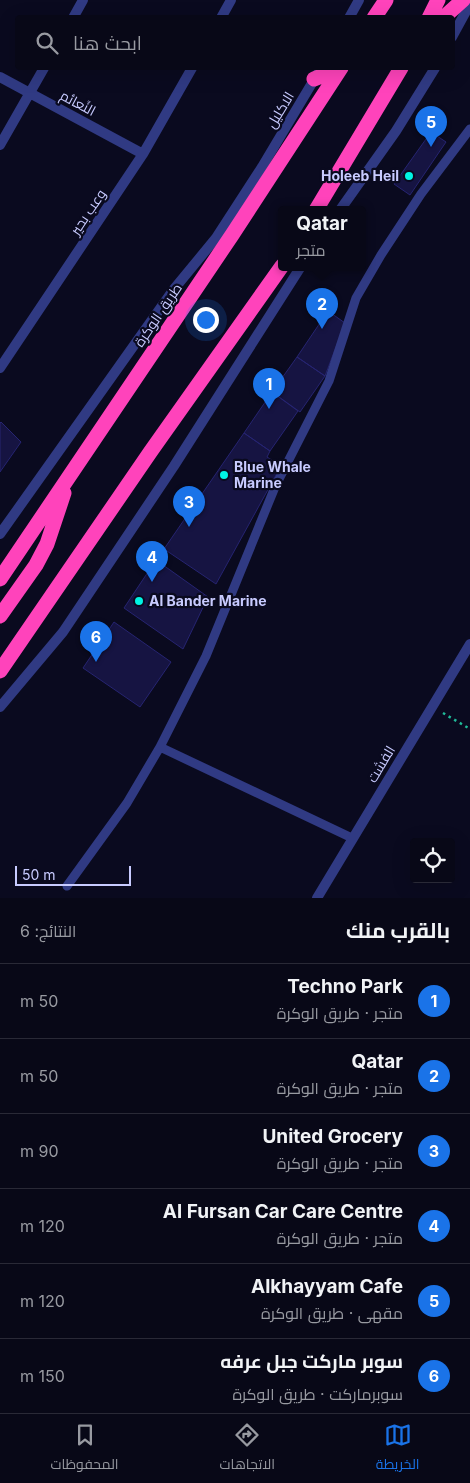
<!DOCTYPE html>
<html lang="ar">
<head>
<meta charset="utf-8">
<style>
	:root { --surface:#080817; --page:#111120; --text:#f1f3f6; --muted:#989aa1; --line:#292936; --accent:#1a73e8 }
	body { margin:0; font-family:Inter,Cairo,sans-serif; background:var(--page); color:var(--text); direction:rtl }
	.controls { position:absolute; right:15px; bottom:15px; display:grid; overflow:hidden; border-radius:5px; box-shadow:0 5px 20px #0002 }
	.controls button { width:45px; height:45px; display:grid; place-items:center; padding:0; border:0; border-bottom:1px solid var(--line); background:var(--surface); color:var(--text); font:25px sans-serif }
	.scale { position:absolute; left:15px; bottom:12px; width:116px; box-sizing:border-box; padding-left:5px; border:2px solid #c8cbff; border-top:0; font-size:14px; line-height:18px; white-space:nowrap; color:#c8cbff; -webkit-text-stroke:4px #0a0a1f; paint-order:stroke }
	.you { position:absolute; left:205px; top:319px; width:18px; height:18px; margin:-12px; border:4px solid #fff; border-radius:50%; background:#1a73e8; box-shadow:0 0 0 8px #1a73e833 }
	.badge { display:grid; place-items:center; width:32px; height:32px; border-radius:50%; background:var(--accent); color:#fff; font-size:16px; font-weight:700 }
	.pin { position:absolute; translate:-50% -41px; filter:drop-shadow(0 1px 2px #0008) }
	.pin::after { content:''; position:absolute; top:26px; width:18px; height:15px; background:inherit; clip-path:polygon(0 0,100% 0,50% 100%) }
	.popup { position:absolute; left:278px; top:206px; width:88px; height:65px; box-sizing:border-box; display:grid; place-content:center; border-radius:5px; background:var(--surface); filter:drop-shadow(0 1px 4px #0005); font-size:16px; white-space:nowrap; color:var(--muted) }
	.popup b { font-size:19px; color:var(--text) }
	.popup::after { content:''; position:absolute; left:50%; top:100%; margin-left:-10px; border:10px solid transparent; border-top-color:var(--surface) }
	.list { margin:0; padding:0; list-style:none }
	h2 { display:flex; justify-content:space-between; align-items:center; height:65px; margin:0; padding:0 20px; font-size:21px }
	h2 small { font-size:16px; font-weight:400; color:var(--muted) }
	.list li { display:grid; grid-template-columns:32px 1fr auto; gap:15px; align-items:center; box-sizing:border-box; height:75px; padding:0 20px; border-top:1px solid var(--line) }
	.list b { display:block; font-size:19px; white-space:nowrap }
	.list p { margin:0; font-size:16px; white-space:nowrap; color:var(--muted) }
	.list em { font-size:16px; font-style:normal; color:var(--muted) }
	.icon { flex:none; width:28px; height:28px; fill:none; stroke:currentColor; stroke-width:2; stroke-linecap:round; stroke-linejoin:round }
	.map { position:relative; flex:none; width:470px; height:898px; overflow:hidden; direction:ltr }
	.search { position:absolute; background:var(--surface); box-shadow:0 5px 20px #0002; left:15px; right:15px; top:15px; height:55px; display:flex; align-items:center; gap:12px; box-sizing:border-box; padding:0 18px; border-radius:5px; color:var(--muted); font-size:19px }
	.sheet { height:515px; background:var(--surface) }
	nav { display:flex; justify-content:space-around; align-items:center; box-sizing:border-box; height:70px; border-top:1px solid var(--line); background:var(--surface); font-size:14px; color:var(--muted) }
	nav a { display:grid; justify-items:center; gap:2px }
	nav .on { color:var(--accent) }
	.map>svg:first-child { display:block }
</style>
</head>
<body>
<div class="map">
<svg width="470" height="898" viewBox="0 0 470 898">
	<rect width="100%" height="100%" fill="#0a0a1f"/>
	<!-- building -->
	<path fill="#161442" stroke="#262471" d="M 431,132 L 446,142 L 410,195 L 394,184 Z
		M 328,311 L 345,323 L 325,376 L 297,357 Z
		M 297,357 L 325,376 L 300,412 L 272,392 Z
		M 272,392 L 298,411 L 270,451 L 244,433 Z
		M 1,422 L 21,442 L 0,472 L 0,423 Z
		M 244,433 L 270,451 L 267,457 L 281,466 L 216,584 L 164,549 Z
		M 156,560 L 208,597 L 183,649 L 124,608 Z
		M 114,622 L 171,662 L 140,707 L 83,668 Z"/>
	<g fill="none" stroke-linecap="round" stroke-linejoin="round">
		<!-- path -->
		<path stroke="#20bb99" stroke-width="2.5" stroke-dasharray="2.5 4" stroke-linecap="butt" d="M 443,713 L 470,729"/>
		<!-- lane -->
		<path stroke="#303a83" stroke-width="9" d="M 160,747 L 352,838
			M 67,886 L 127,803 L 160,747 L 206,656 L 275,487 L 329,381 L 356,298 L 381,255 L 421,194 L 470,129"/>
		<!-- street -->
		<path stroke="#303a83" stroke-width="10" d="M 73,18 L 83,0
			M 221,18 L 231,0
			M 349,18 L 359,0
			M 452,37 L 470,4
			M 0,77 L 143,154
			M 0,145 L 44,68
			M 340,210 L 396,131 L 435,68
			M 0,368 L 143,154 L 192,68
			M 0,534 L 174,289 L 216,238 L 262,167 L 321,68
			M 0,707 L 63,632 L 174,466 L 300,268
			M 317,898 L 470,644"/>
		<!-- highway -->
		<path stroke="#ff43bb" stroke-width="15" d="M 374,18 L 386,0
			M 429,18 L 438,0
			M 443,18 L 463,0
			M 314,79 L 341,68
			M 316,210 L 401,68
			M 0,579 L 232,235 L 341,68
			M 0,616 L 36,565 L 47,544 L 64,493
			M 0,671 L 151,451 L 282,266"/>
	</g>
	<!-- markers -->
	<g fill="#00f3e4" stroke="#0a0a1f" stroke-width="2">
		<circle cx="409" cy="176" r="5"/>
		<circle cx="224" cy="475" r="5"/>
		<circle cx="139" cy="601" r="5"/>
	</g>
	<g text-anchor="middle" stroke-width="4.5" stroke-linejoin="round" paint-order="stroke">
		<!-- street labels -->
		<g font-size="14" fill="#c8cbff" stroke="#0a0a1f">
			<text transform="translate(78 103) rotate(28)" y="5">النًعائم</text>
			<text transform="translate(280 110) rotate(-59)" y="5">الاكليل</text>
			<text transform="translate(88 212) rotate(-56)" y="5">وعب بحير</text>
			<text transform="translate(158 315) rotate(-56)" y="5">طريق الوكرة</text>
			<text transform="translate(381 764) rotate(-59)" y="5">الفشت</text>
		</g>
		<!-- poi labels -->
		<g font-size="14" font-weight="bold" fill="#c8cbff" stroke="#0a0a1f" text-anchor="start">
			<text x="399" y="181" text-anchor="end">Holeeb Heil</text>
			<text x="234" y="472">Blue Whale<tspan x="234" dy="16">Marine</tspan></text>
			<text x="149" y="606">Al Bander Marine</text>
		</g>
	</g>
</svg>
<div class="controls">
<button><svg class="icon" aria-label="locate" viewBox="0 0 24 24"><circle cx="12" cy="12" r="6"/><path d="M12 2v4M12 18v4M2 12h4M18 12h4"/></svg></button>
</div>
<div class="scale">50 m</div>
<div class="you"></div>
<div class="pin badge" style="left:269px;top:409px">1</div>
<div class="pin badge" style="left:322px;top:329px">2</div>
<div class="popup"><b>Qatar</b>متجر</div>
<div class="pin badge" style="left:189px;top:527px">3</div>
<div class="pin badge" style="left:152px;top:582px">4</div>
<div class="pin badge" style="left:431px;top:147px">5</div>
<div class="pin badge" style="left:96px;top:662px">6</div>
<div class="search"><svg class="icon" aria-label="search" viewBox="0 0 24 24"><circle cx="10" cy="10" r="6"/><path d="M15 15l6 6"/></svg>ابحث هنا</div>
</div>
<section class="sheet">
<h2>بالقرب منك<small>النتائج: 6</small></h2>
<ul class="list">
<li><span class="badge">1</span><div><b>Techno Park</b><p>متجر · طريق الوكرة</p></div><em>50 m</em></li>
<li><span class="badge">2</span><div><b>Qatar</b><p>متجر · طريق الوكرة</p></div><em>50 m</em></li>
<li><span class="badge">3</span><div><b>United Grocery</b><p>متجر · طريق الوكرة</p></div><em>90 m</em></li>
<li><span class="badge">4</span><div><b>Al Fursan Car Care Centre</b><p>متجر · طريق الوكرة</p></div><em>120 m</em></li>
<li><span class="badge">5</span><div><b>Alkhayyam Cafe</b><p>مقهى · طريق الوكرة</p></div><em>120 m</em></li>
<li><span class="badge">6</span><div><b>سوبر ماركت جبل عرفه</b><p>سوبرماركت · طريق الوكرة</p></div><em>150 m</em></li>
</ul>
</section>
<nav>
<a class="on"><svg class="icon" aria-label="map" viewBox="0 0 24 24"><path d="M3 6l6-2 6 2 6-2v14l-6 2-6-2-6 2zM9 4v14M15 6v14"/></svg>الخريطة</a>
<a><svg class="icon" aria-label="directions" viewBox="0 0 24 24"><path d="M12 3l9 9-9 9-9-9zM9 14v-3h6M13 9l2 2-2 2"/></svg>الاتجاهات</a>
<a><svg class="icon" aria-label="saved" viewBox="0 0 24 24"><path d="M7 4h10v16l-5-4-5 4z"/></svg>المحفوظات</a>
</nav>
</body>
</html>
